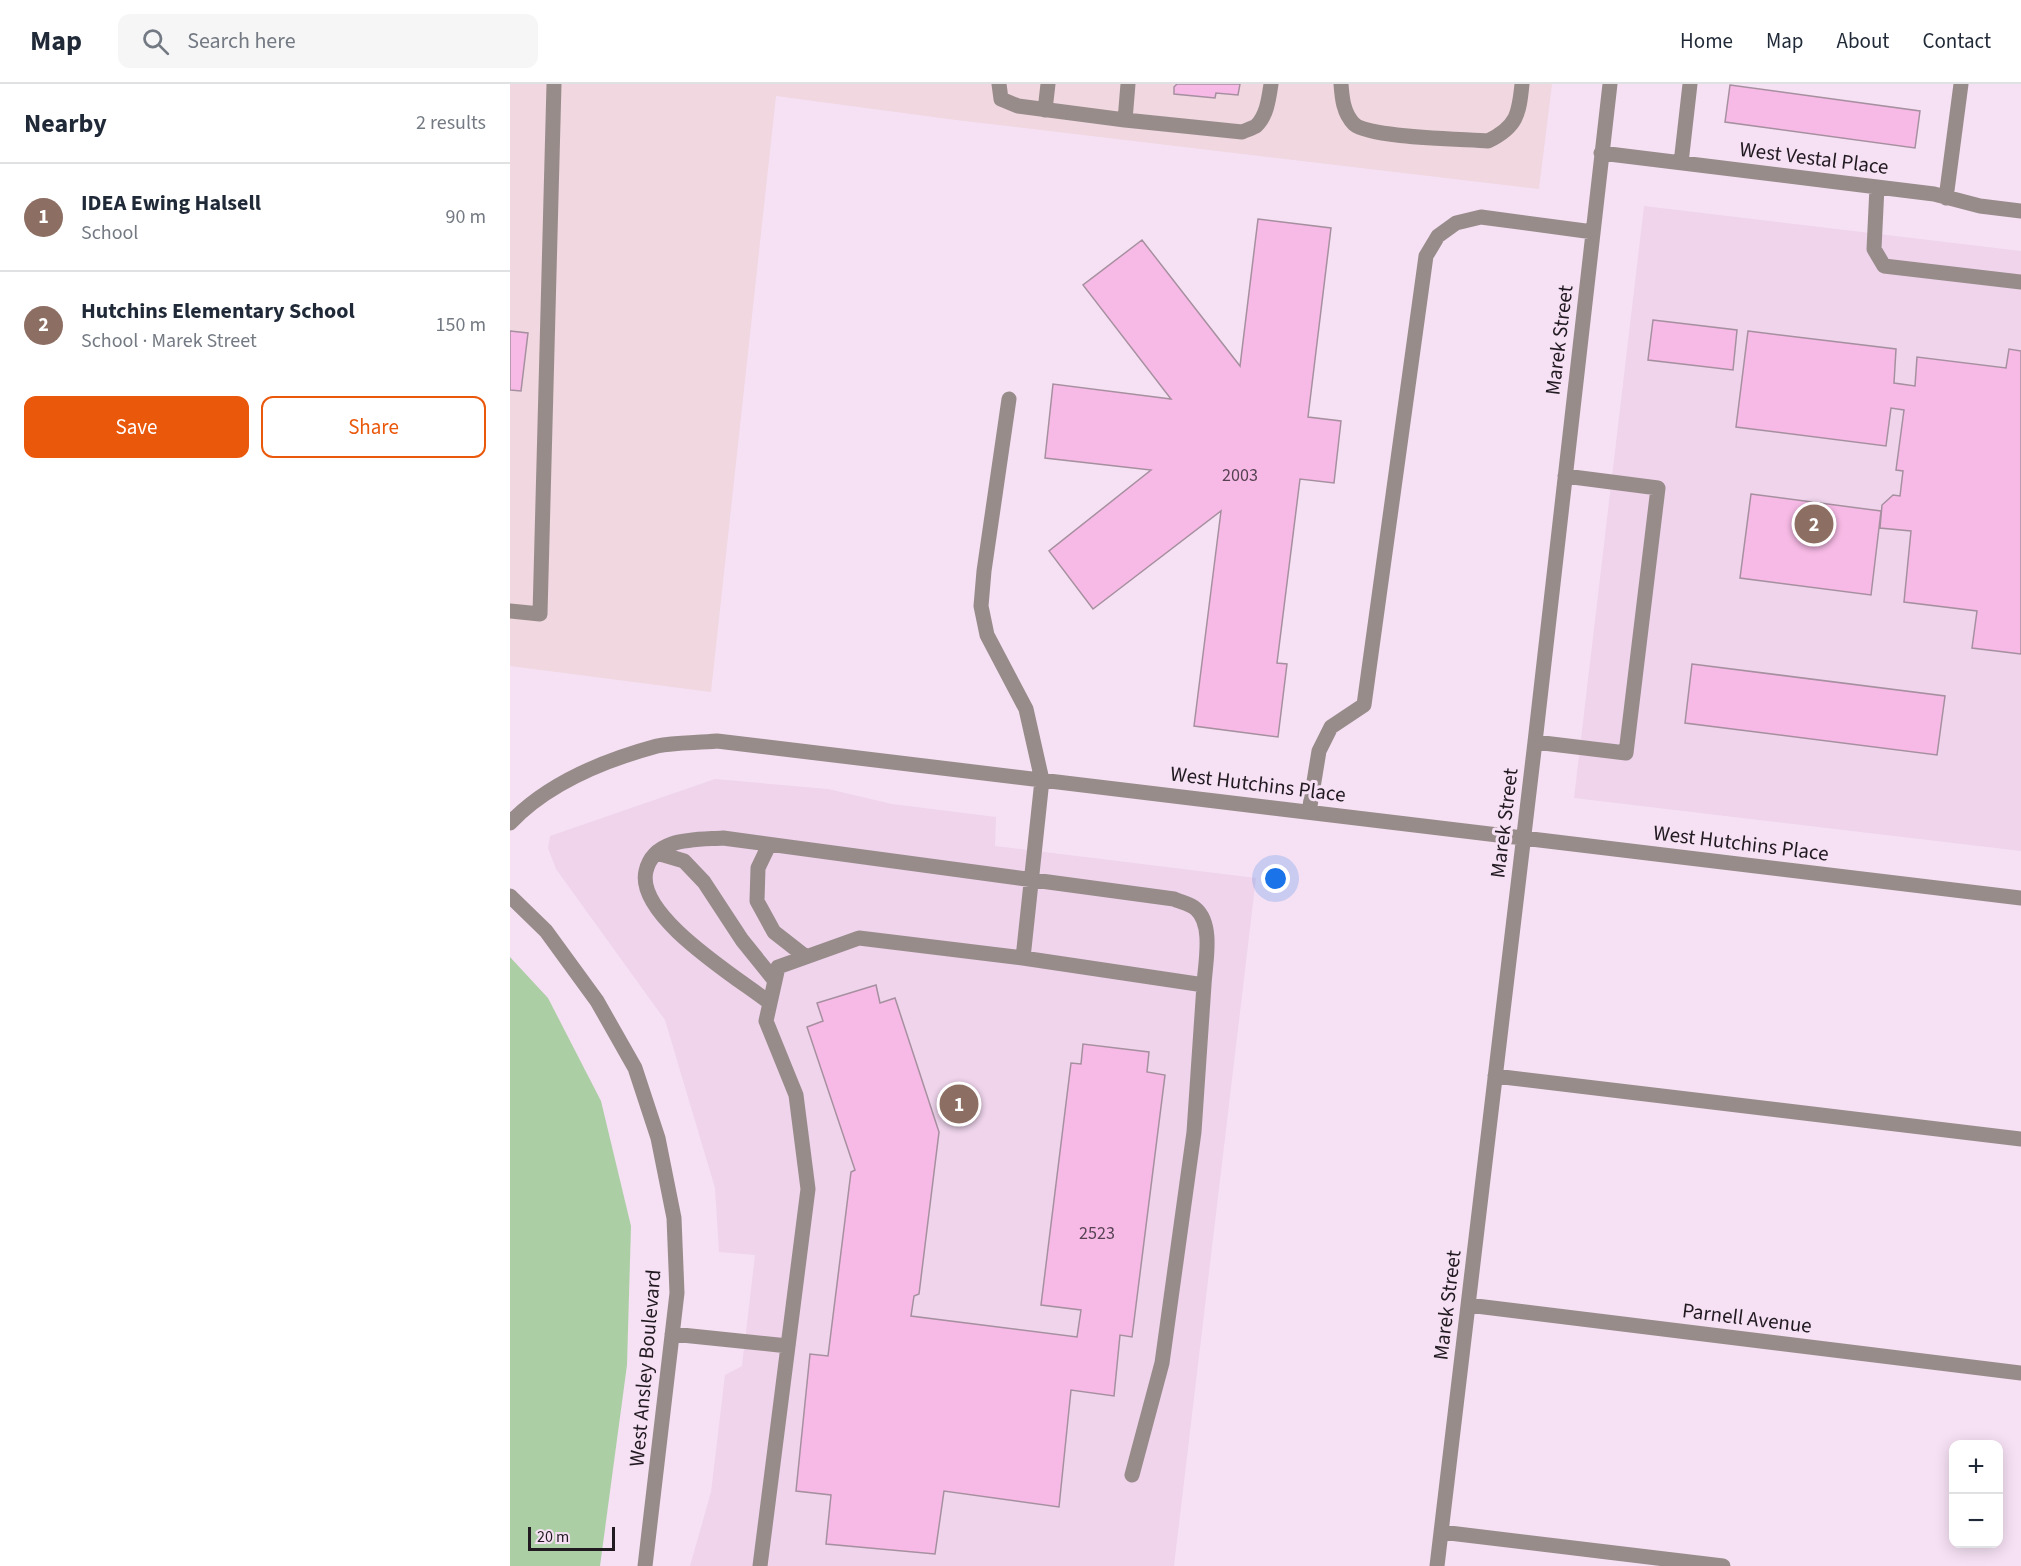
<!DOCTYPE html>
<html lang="en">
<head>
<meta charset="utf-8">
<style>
	:root { --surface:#fff; --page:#f6f6f7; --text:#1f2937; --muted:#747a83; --line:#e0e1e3; --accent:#ea580c }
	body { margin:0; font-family:"Source Sans 3",sans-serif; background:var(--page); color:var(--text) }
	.controls { position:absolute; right:18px; bottom:18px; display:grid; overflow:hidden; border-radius:12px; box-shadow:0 3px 15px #0003 }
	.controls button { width:54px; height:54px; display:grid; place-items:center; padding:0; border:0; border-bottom:2px solid var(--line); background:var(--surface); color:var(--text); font:30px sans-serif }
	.scale { position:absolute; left:18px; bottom:15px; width:87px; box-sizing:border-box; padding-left:6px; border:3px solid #211a21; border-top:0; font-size:16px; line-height:21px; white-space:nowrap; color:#211a21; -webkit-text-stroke:4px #f6e1f4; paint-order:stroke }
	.you { position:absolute; left:766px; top:795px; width:21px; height:21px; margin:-15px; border:4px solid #fff; border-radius:50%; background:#1a73e8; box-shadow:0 0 0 9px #1a73e833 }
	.badge { display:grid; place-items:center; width:39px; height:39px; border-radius:50%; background:var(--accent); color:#fff; font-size:20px; font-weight:700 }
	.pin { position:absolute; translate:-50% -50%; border:3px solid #fff; box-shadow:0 2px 6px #0006 }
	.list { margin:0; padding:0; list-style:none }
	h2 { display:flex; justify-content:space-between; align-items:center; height:78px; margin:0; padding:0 24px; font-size:26px }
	h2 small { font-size:20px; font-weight:400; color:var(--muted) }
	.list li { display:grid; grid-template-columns:39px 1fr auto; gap:18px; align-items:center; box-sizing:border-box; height:108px; padding:0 24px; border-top:2px solid var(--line) }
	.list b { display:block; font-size:22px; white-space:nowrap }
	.list p { margin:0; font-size:20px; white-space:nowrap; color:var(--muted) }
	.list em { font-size:20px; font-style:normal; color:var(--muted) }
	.actions { display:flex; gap:12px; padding:18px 24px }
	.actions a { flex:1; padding:14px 0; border:2px solid var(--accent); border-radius:12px; text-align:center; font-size:21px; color:var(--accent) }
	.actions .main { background:var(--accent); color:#fff }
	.icon { flex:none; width:33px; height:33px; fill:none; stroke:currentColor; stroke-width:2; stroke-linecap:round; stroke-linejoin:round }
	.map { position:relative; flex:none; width:1511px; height:1482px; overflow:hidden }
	header { display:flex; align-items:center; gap:36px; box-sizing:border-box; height:84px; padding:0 30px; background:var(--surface); border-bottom:2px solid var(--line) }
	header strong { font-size:28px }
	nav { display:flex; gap:33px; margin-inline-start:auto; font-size:21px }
	.search { width:420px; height:54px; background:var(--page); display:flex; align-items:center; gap:15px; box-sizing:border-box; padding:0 21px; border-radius:12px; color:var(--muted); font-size:22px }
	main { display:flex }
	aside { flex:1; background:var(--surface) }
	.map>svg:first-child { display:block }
</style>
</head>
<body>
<header>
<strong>Map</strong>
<div class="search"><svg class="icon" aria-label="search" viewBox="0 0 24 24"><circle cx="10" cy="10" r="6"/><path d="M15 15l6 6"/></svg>Search here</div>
<nav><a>Home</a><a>Map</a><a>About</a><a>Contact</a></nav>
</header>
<main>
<aside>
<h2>Nearby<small>2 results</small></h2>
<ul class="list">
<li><span class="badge" style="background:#8d6e63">1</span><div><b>IDEA Ewing Halsell</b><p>School</p></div><em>90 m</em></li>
<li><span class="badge" style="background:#8d6e63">2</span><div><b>Hutchins Elementary School</b><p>School · Marek Street</p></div><em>150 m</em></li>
</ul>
<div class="actions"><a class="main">Save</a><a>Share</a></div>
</aside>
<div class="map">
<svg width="1511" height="1482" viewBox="0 0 1511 1482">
	<rect width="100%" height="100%" fill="#f6e1f4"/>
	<!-- commercial -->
	<path fill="#f0d7e0" d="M 0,0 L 1042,0 L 1029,105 L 446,36 L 266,12 L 201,608 L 0,582 Z"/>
	<!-- built -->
	<path fill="#efd4ec" d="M 1134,122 L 1511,167 L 1511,767 L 1064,714 Z
		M 205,695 L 318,705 L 382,720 L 486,733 L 485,762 L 746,794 L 664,1482 L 180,1482 L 201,1408 L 215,1291 L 232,1282 L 245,1171 L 209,1168 L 205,1104 L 155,936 L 46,785 L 38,764 L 40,752 Z"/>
	<!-- green -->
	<path fill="#accea5" d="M 0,873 L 38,914 L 91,1017 L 121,1142 L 117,1281 L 90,1482 L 0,1482 Z"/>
	<!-- building -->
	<path fill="#f7bae6" stroke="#a6909f" stroke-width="1.5" d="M 667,0 L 730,0 L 728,11 L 706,9 L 705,14 L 664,10 L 664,3 Z
		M 1220,1 L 1410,27 L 1405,64 L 1215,38 Z
		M 748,135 L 821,144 L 798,333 L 831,337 L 824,399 L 790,395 L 767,579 L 777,580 L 768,653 L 684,642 L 711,427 L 583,525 L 539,467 L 641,386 L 535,374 L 543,300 L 661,315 L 573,201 L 632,156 L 730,282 Z
		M 1143,236 L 1227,246 L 1223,286 L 1138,276 Z
		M 0,247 L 18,249 L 11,307 L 0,306 Z
		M 1238,247 L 1386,265 L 1384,299 L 1405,302 L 1407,273 L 1496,284 L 1499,265 L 1511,267 L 1511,570 L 1462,564 L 1467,527 L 1394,518 L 1401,447 L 1370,444 L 1372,421 L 1383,411 L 1390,412 L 1393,387 L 1386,386 L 1394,326 L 1381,324 L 1376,362 L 1226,343 Z
		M 1241,410 L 1371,427 L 1361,511 L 1230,494 Z
		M 1182,580 L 1435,612 L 1427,671 L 1175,639 Z
		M 366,901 L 370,919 L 385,914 L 429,1048 L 409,1210 L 404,1212 L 401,1232 L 567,1253 L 571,1226 L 531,1221 L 561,979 L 571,980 L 573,960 L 639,968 L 637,988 L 655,991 L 622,1253 L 610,1251 L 604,1312 L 561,1306 L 549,1423 L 434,1407 L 425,1470 L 316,1460 L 321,1411 L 286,1407 L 300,1270 L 318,1272 L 341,1088 L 345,1086 L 297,943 L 313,937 L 307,919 Z"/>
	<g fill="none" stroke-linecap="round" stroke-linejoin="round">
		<!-- minor -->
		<path stroke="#988c8b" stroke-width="15" d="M 489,0 L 491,15 L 508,22 L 615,36 L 732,48 C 736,46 743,44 746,42 C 757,32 759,13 761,0
			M 831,0 C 832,13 833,29 844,40 C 859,54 953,55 978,57 C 1007,43 1009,30 1012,0
			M 535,26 L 538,0
			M 615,36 L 618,0
			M 1091,69 L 1424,110 L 1470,122 L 1511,127
			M 1171,79 L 1180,0
			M 1367,103 L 1364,165 L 1374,182 L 1511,198
			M 1436,114 L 1451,0
			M 499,315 L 474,487 L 471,522 L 477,551 L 516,625 L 532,696 L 513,874
			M 0,527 L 30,530 L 44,0
			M 1025,658 L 1116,669 L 1148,404 L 1055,392
			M 799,728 L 809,667 L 821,643 L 854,621 L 916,172 L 928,152 L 946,139 L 971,133 L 1083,148
			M 0,739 C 37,700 95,676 147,662 C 165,658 187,659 207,657 L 1511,814
			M 259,761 L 248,784 L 247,817 L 264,848 L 296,873
			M 147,769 L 174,777 L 194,798 L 232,856 L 265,897
			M 0,812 L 36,847 L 87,917 L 125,984 L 148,1054 L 164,1134 L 167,1209 L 135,1482
			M 260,919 C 228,894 125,832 136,787 C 144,753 185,756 213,754 L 664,815 C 670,818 681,820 686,825 C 704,841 695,880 694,901
			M 985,992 L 1511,1055
			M 958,1221 L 1511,1289
			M 162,1250 L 278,1262
			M 931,1448 L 1213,1482
			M 250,1482 L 298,1105 L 286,1011 L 256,937 L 268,883 L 349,854 L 513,874 L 694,901 L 684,1048 L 652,1279 L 622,1391
			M 927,1482 L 1025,658 L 1100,0"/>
	</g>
	<g text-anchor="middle" stroke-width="6" stroke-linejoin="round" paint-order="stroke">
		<!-- number labels -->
		<g font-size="18" fill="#564252">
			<text x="730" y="397">2003</text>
			<text x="587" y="1155">2523</text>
		</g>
		<!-- street labels -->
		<g font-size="21" fill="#211a21" stroke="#f6e1f4">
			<text transform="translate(1304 74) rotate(7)" y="7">West Vestal Place</text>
			<text transform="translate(1049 256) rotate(-83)" y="7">Marek Street</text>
			<text transform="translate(748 700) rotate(7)" y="7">West Hutchins Place</text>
			<text transform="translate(994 739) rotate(-83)" y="7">Marek Street</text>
			<text transform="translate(1231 759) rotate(7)" y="7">West Hutchins Place</text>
			<text transform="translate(937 1221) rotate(-83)" y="7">Marek Street</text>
			<text transform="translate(1237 1234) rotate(7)" y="7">Parnell Avenue</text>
			<text transform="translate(135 1284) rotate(-85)" y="7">West Ansley Boulevard</text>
		</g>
	</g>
</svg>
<div class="controls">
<button>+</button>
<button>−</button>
</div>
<div class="scale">20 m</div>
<div class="you"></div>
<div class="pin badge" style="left:449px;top:1020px;background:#8d6e63">1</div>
<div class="pin badge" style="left:1304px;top:440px;background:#8d6e63">2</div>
</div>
</main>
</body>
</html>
